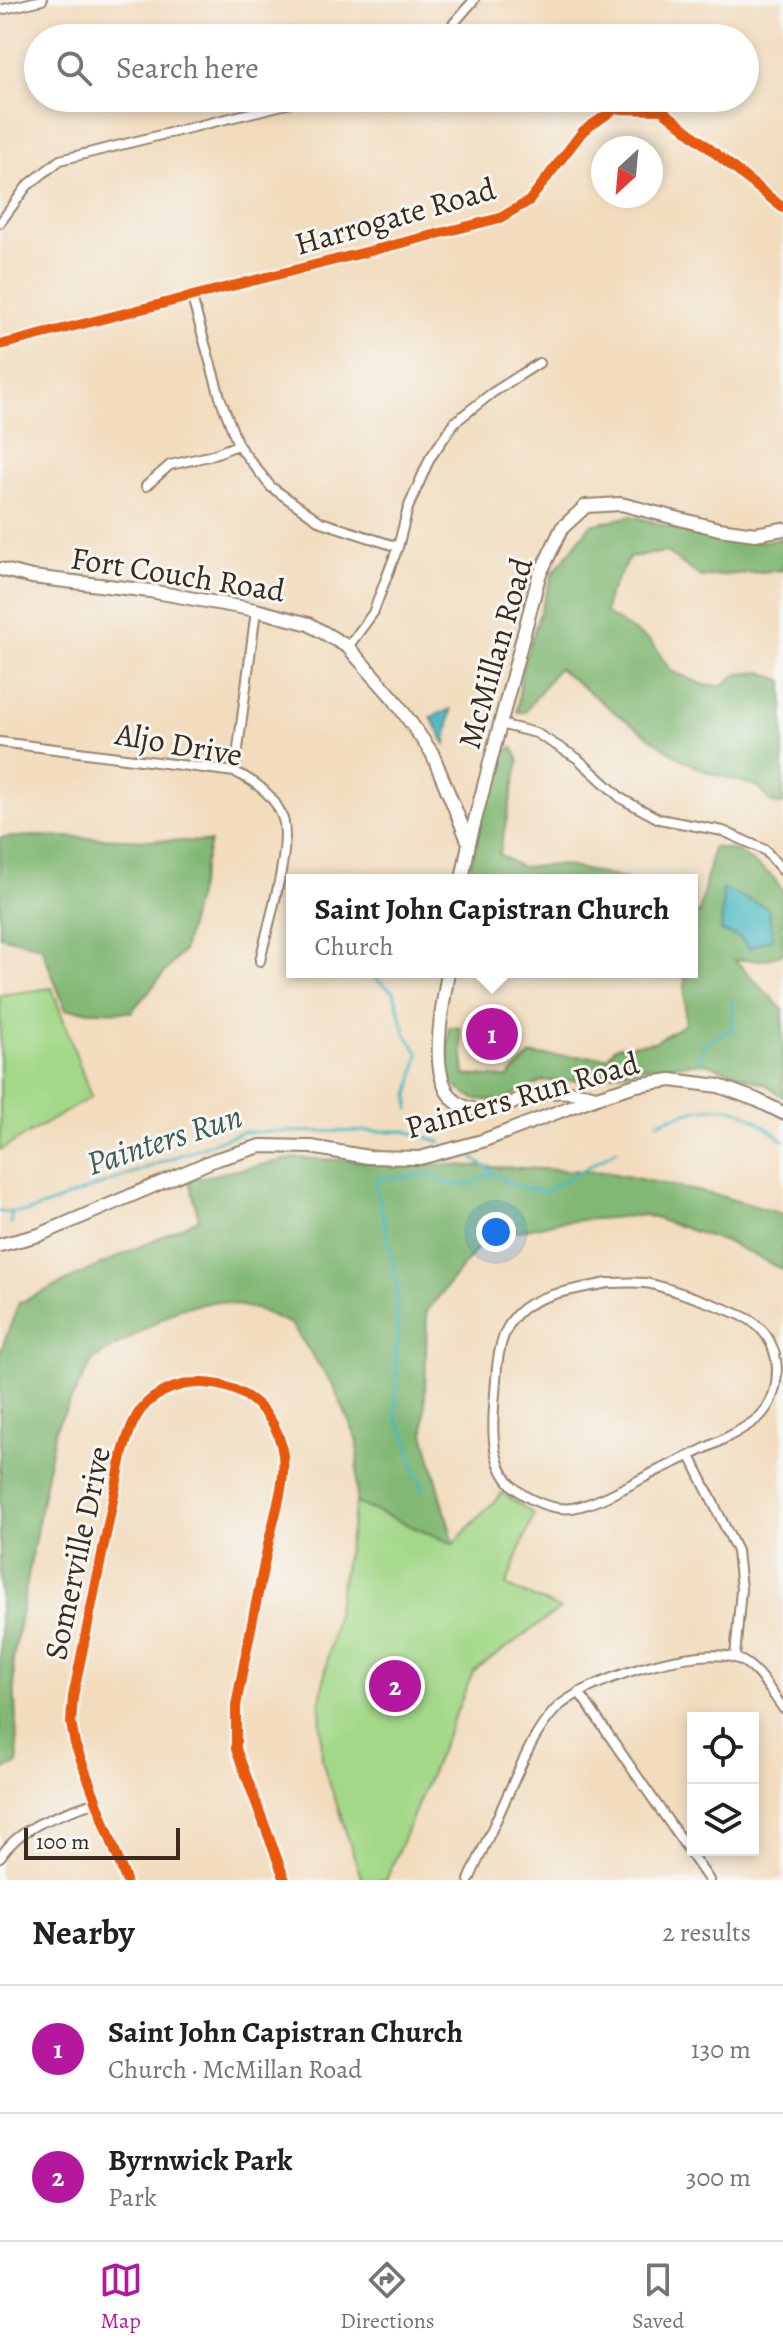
<!DOCTYPE html>
<html lang="en">
<head>
<meta charset="utf-8">
<style>
	:root { --surface:#fff; --page:#f6f6f6; --text:#202124; --muted:#757577; --line:#e0e0e0; --accent:#b5179e }
	body { margin:0; font-family:Alegreya,serif; background:var(--page); color:var(--text) }
	.controls { position:absolute; right:24px; bottom:24px; display:grid; overflow:hidden; border-radius:0px; box-shadow:0 4px 12px #0003 }
	.controls button { width:72px; height:72px; display:grid; place-items:center; padding:0; border:0; border-bottom:2px solid var(--line); background:var(--surface); color:var(--text); font:40px sans-serif }
	.compass { position:absolute; left:591px; top:136px; width:72px; height:72px; border-radius:50%; background:var(--surface); box-shadow:0 4px 12px #0003; rotate:206deg }
	.scale { position:absolute; left:24px; bottom:20px; width:156px; box-sizing:border-box; padding-left:8px; border:4px solid #3b2a1e; border-top:0; font-size:22px; line-height:28px; white-space:nowrap; color:#3b2a1e; -webkit-text-stroke:6px #f6f6f2; paint-order:stroke }
	.you { position:absolute; left:496px; top:1232px; width:28px; height:28px; margin:-20px; border:6px solid #fff; border-radius:50%; background:#1a73e8; box-shadow:0 0 0 12px #1a73e833 }
	.badge { display:grid; place-items:center; width:52px; height:52px; border-radius:50%; background:var(--accent); color:#fff; font-size:26px; font-weight:700 }
	.pin { position:absolute; translate:-50% -50%; border:4px solid #fff; box-shadow:0 2px 8px #0006 }
	.popup { position:absolute; left:286px; top:874px; width:412px; height:104px; box-sizing:border-box; display:grid; place-content:center; border-radius:0px; background:var(--surface); filter:drop-shadow(0 2px 6px #0005); font-size:26px; white-space:nowrap; color:var(--muted) }
	.popup b { font-size:30px; color:var(--text) }
	.popup::after { content:''; position:absolute; left:50%; top:100%; margin-left:-16px; border:16px solid transparent; border-top-color:var(--surface) }
	.list { margin:0; padding:0; list-style:none }
	h2 { display:flex; justify-content:space-between; align-items:center; height:104px; margin:0; padding:0 32px; font-size:34px }
	h2 small { font-size:26px; font-weight:400; color:var(--muted) }
	.list li { display:grid; grid-template-columns:52px 1fr auto; gap:24px; align-items:center; box-sizing:border-box; height:128px; padding:0 32px; border-top:2px solid var(--line) }
	.list b { display:block; font-size:30px; white-space:nowrap }
	.list p { margin:0; font-size:26px; white-space:nowrap; color:var(--muted) }
	.list em { font-size:26px; font-style:normal; color:var(--muted) }
	.icon { flex:none; width:44px; height:44px; fill:none; stroke:currentColor; stroke-width:2; stroke-linecap:round; stroke-linejoin:round }
	.map { position:relative; flex:none; width:783px; height:1880px; overflow:hidden }
	.search { position:absolute; background:var(--surface); box-shadow:0 4px 12px #0003; left:24px; right:24px; top:24px; height:88px; display:flex; align-items:center; gap:20px; box-sizing:border-box; padding:0 28px; border-radius:44px; color:var(--muted); font-size:30px }
	.sheet { height:360px; background:var(--surface) }
	nav { display:flex; justify-content:space-around; align-items:center; box-sizing:border-box; height:112px; border-top:2px solid var(--line); background:var(--surface); font-size:22px; color:var(--muted) }
	nav a { display:grid; justify-items:center; gap:4px }
	nav .on { color:var(--accent) }
	.map>svg:first-child { display:block }
</style>
</head>
<body>
<div class="map">
<svg width="783" height="1880" viewBox="0 0 783 1880">
	<rect width="100%" height="100%" fill="#f6f6f2"/>
	<filter id="ink" filterUnits="userSpaceOnUse"><feTurbulence type="fractalNoise" baseFrequency=".0125" numOctaves="2"/><feDisplacementMap in="SourceGraphic" scale="16" xChannelSelector="R" yChannelSelector="G"/><feConvolveMatrix kernelMatrix="1 2 1 2 8 2 1 2 1" color-interpolation-filters="sRGB"/></filter>
	<filter id="wash" filterUnits="userSpaceOnUse"><feTurbulence type="fractalNoise" baseFrequency=".006" numOctaves="4" result="noise"/><feDisplacementMap in="SourceGraphic" scale="32" xChannelSelector="R" yChannelSelector="G"/><feGaussianBlur stdDeviation="1.8" result="paint"/><feColorMatrix in="noise" values="0 0 0 0 0 0 0 0 0 0 0 0 0 0 0 0 0 1.4 0 .05"/><feComposite in="paint" operator="in"/></filter>
	<g filter="url(#wash)">
		<rect width="100%" height="100%" fill="#f2dcbd"/>
		<!-- green -->
		<path fill="#a3d888" stroke="#6f8153" stroke-width="2" d="M 52,988 L 91,1097 L 0,1150 L 0,995 Z
			M 502,1493 L 534,1514 L 506,1586 L 560,1609 L 473,1672 L 386,1880 L 362,1880 L 322,1760 L 320,1701 L 356,1503 L 453,1544 Z"/>
		<!-- forest -->
		<path fill="#82b874" stroke="#5e7149" stroke-width="2" d="M 632,516 C 680,529 733,551 783,538 L 783,570 L 701,577 L 666,552 L 630,557 L 608,595 L 605,613 L 651,642 L 671,671 L 704,685 L 721,686 L 738,674 L 763,672 L 783,681 L 783,804 L 771,803 L 759,787 L 707,772 L 681,759 L 616,713 L 558,668 L 525,712 L 517,712 L 522,668 L 553,573 L 591,525 Z
			M 513,747 L 519,761 L 499,854 L 521,867 L 562,865 L 629,880 L 468,880 L 477,834 L 500,753 Z
			M 35,836 L 210,842 L 183,951 L 131,1012 L 66,1010 L 41,946 L 0,936 L 0,838 Z
			M 713,847 L 737,851 L 772,876 L 783,891 L 783,953 L 765,960 L 735,960 L 783,1010 L 783,1097 L 765,1084 L 706,1063 L 645,1067 L 582,1080 L 542,1081 L 501,1101 L 474,1099 L 452,1084 L 447,1069 L 449,1027 L 460,1028 L 465,1075 L 507,1078 L 531,1055 L 608,1057 L 615,1047 L 654,1042 L 685,1024 L 685,972 L 692,972 L 692,910 L 699,914 Z
			M 295,1158 L 606,1172 L 720,1196 L 783,1214 L 783,1270 L 732,1244 L 645,1215 L 557,1222 L 485,1239 L 427,1311 L 424,1433 L 454,1544 L 356,1503 L 358,1442 L 334,1387 L 291,1324 L 259,1310 L 218,1301 L 180,1308 L 93,1360 L 55,1429 L 13,1658 L 18,1764 L 0,1771 L 0,1353 L 19,1303 L 199,1219 L 189,1180 Z"/>
		<!-- water -->
		<path fill="#4ab8c1" stroke="#427170" stroke-width="2" d="M 451,709 L 446,744 L 431,717 Z
			M 723,889 L 768,908 L 773,938 L 749,948 L 739,937 L 721,931 Z"/>
		<g fill="none" stroke-linecap="round" stroke-linejoin="round">
			<!-- stream -->
			<path stroke="#4ab8c1" stroke-width="3" d="M 373,972 L 374,978 L 394,992 L 405,1032 L 419,1054 L 409,1096 L 409,1109
				M 699,1062 L 704,1043 L 733,1029 L 733,1000
				M 658,1122 C 676,1115 709,1105 727,1108 C 748,1111 766,1128 783,1140
				M 473,1158 L 511,1185 L 545,1192 L 617,1150
				M 0,1212 L 28,1212 L 242,1132 L 406,1131 L 441,1142
				M 11,1223 L 11,1212
				M 422,1492 L 423,1487 L 415,1472 L 407,1436 L 396,1420 L 397,1283 L 375,1179 L 432,1175 L 445,1183 L 469,1185 L 493,1172"/>
		</g>
	</g>
	<g filter="url(#ink)">
		<g fill="none" stroke-linecap="round" stroke-linejoin="round">
			<!-- street casing -->
			<g stroke="#96836e" stroke-width="12">
				<path id="street" d="M 0,10 L 42,0
					M 441,38 L 474,0
					M 0,223 L 27,186 L 60,160 L 311,98
					M 192,298 L 220,397 L 238,445 L 271,487 L 321,522 L 398,547
					M 0,345 L 500,218 L 529,201 L 583,131 L 615,109 L 662,110 L 783,208
					M 146,486 L 170,465 L 209,456 L 238,445
					M 348,647 L 373,613 L 398,547 L 408,508 L 430,458 L 455,422 L 492,393 L 539,363
					M 500,724 L 536,733 L 577,758 L 622,799 L 659,819 L 723,831 L 765,850 L 783,871
					M 0,742 L 235,772 C 256,782 275,795 283,819 C 292,849 267,928 260,961
					M 235,772 L 256,610
					M 608,1283 C 620,1283 633,1282 645,1283 C 661,1285 742,1313 753,1322 C 769,1334 776,1350 777,1369 C 777,1384 773,1402 762,1414 C 747,1431 684,1458 661,1469 C 633,1482 602,1503 572,1508 C 557,1510 543,1505 531,1499 C 484,1476 493,1424 496,1380 C 500,1297 538,1297 608,1283 Z
					M 690,1456 L 737,1551 L 741,1589 L 735,1657
					M 579,1692 L 709,1880
					M 0,1857 C 22,1824 60,1815 96,1802
					M 126,1880 L 75,1744 L 71,1723 L 73,1697 L 122,1456 C 128,1435 134,1411 153,1398 C 203,1363 276,1392 283,1455 C 286,1483 274,1517 268,1545 C 257,1598 246,1652 236,1706 L 236,1749 L 285,1880
					M 469,1880 C 483,1848 498,1817 512,1785 C 524,1759 534,1733 554,1711 C 581,1681 701,1643 738,1659 C 758,1667 770,1691 783,1708"/>
			</g>
			<!-- secondary casing -->
			<g stroke="#96836e" stroke-width="16">
				<path id="secondary" d="M 0,569 L 32,577 L 150,591 L 256,610 L 309,624 L 348,647 L 394,699 L 432,753 L 469,843
					M 462,880 L 469,843 L 539,576 L 562,528 L 586,506 L 621,504 L 719,529 L 755,534 L 783,529
					M 448,972 C 441,1020 415,1125 499,1108 C 509,1106 518,1099 528,1096 C 549,1089 575,1091 596,1097
					M 0,1245 L 39,1235 L 214,1160 L 261,1146 L 311,1147 L 368,1157 L 420,1158 L 482,1141 L 597,1097 L 636,1085 L 671,1080 L 719,1086 L 757,1100 L 783,1113"/>
			</g>
			<!-- street -->
			<use href="#street" stroke="#fff" stroke-width="8"/>
			<!-- secondary -->
			<use href="#secondary" stroke="#fff" stroke-width="12"/>
			<!-- cycleway casing -->
			<g stroke="#f6f6f2" stroke-width="15">
				<path id="cycleway" d="M 0,345 L 500,218 L 529,201 L 583,131 L 615,109 L 662,110 L 783,208
					M 126,1880 L 75,1744 L 71,1723 L 73,1697 L 122,1456 C 128,1435 134,1411 153,1398 C 203,1363 276,1392 283,1455 C 286,1483 274,1517 268,1545 C 257,1598 246,1652 236,1706 L 236,1749 L 285,1880"/>
			</g>
			<!-- cycleway -->
			<use href="#cycleway" stroke="#e8590c" stroke-width="10"/>
		</g>
	</g>
	<g text-anchor="middle" stroke-width="6" stroke-linejoin="round" paint-order="stroke">
		<!-- street labels -->
		<g font-size="32" fill="#3b2a1e" stroke="#f6f6f2">
			<text transform="translate(395 216) rotate(-16)" y="11">Harrogate Road</text>
			<text transform="translate(178 574) rotate(9)" y="11">Fort Couch Road</text>
			<text transform="translate(495 653) rotate(-74)" y="11">McMillan Road</text>
			<text transform="translate(179 744) rotate(10)" y="11">Aljo Drive</text>
			<text transform="translate(522 1095) rotate(-16)" y="11">Painters Run Road</text>
			<text transform="translate(77 1553) rotate(-78)" y="11">Somerville Drive</text>
		</g>
		<!-- water labels -->
		<g font-size="34" font-style="italic" fill="#405c57" stroke="#f6f6f2">
			<text transform="translate(164 1139) rotate(-18)" y="12">Painters Run</text>
		</g>
	</g>
</svg>
<div class="controls">
<button><svg class="icon" aria-label="locate" viewBox="0 0 24 24"><circle cx="12" cy="12" r="6"/><path d="M12 2v4M12 18v4M2 12h4M18 12h4"/></svg></button>
<button><svg class="icon" aria-label="layers" viewBox="0 0 24 24"><path d="M12 4l9 5-9 5-9-5zM3 14l9 5 9-5"/></svg></button>
</div>
<svg class="compass" viewBox="-18 -18 36 36"><path d="M0-13l5 13h-10z" fill="#e53935"/><path d="M0 13l5-13h-10z" fill="#757577"/></svg>
<div class="scale">100 m</div>
<div class="you"></div>
<div class="pin badge" style="left:492px;top:1034px">1</div>
<div class="popup"><b>Saint John Capistran Church</b>Church</div>
<div class="pin badge" style="left:395px;top:1686px">2</div>
<div class="search"><svg class="icon" aria-label="search" viewBox="0 0 24 24"><circle cx="10" cy="10" r="6"/><path d="M15 15l6 6"/></svg>Search here</div>
</div>
<section class="sheet">
<h2>Nearby<small>2 results</small></h2>
<ul class="list">
<li><span class="badge">1</span><div><b>Saint John Capistran Church</b><p>Church · McMillan Road</p></div><em>130 m</em></li>
<li><span class="badge">2</span><div><b>Byrnwick Park</b><p>Park</p></div><em>300 m</em></li>
</ul>
</section>
<nav>
<a class="on"><svg class="icon" aria-label="map" viewBox="0 0 24 24"><path d="M3 6l6-2 6 2 6-2v14l-6 2-6-2-6 2zM9 4v14M15 6v14"/></svg>Map</a>
<a><svg class="icon" aria-label="directions" viewBox="0 0 24 24"><path d="M12 3l9 9-9 9-9-9zM9 14v-3h6M13 9l2 2-2 2"/></svg>Directions</a>
<a><svg class="icon" aria-label="saved" viewBox="0 0 24 24"><path d="M7 4h10v16l-5-4-5 4z"/></svg>Saved</a>
</nav>
</body>
</html>
